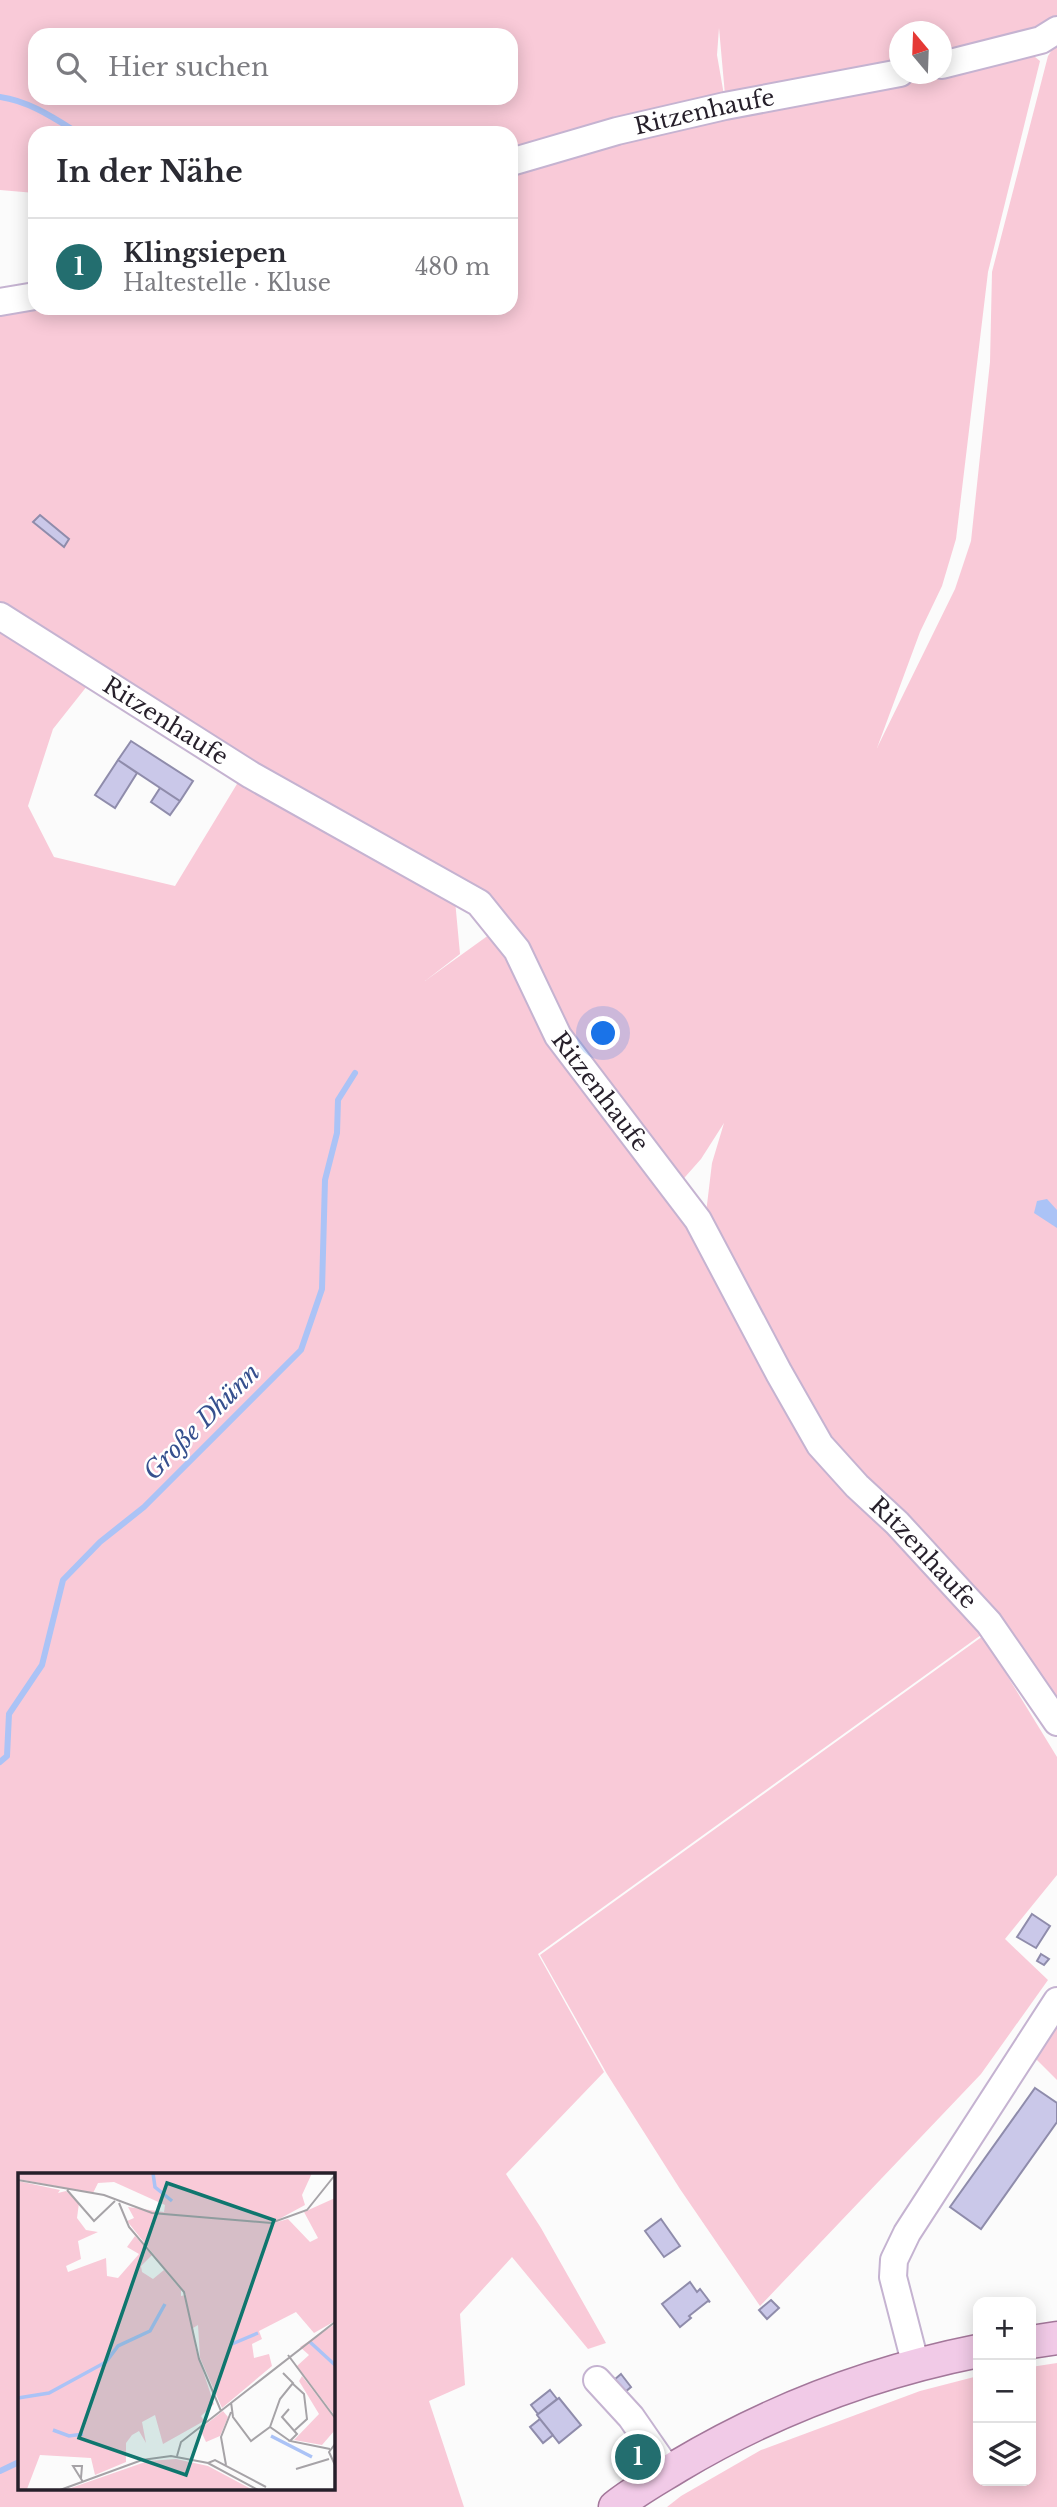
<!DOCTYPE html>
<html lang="de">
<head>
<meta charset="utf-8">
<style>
	:root { --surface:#fff; --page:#f2f2f3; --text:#2b2b33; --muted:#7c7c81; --line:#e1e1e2; --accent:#236e6f }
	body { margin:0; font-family:"Libre Baskerville",serif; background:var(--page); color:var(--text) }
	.controls { position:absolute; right:21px; bottom:21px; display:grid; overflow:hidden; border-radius:14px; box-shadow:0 4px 18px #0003 }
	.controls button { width:63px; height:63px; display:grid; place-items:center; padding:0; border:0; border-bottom:2px solid var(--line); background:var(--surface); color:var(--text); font:35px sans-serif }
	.compass { position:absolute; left:889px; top:21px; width:63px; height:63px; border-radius:50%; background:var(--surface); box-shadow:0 4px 18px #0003; rotate:341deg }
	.you { position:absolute; left:604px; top:1034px; width:24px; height:24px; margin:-18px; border:5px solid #fff; border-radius:50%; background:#1a73e8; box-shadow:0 0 0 10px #1a73e833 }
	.badge { display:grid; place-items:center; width:46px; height:46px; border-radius:50%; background:var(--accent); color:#fff; font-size:23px; font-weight:700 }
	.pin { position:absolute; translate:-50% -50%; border:4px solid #fff; box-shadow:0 2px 7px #0006 }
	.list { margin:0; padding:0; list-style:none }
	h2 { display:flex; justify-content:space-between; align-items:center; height:91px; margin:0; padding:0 28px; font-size:30px }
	h2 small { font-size:23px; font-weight:400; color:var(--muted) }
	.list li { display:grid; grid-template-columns:46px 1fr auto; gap:21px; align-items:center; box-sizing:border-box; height:98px; padding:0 28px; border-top:2px solid var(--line) }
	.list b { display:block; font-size:26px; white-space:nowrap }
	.list p { margin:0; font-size:23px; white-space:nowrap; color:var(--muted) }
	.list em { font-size:23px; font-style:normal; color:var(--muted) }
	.icon { flex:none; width:38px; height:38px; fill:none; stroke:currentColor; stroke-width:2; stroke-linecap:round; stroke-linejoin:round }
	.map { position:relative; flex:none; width:1057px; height:2507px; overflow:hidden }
	.search { position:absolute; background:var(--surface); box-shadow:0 4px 18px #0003; left:28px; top:28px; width:490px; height:77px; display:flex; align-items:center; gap:18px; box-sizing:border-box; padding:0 24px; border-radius:21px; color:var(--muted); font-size:26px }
	.panel { position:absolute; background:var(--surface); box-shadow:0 4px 18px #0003; left:28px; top:126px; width:490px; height:189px; border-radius:21px }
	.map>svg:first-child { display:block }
</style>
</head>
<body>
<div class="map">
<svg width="1057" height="2507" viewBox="0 0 1057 2507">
	<rect width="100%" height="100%" fill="#fbfbfb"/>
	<!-- green -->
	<path fill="#f9cad8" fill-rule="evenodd" d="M 0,0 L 1057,0 L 1057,17 L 1037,33 L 942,58 L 942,32 L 900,32 L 899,68 L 742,103 L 942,74 L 942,72 L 974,66 L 1029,52 L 1040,61 L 988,272 L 956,539 L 942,586 L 920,632 L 877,748 L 955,589 L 971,541 L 990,362 L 992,272 L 1048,56 L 1057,42 L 1057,1709 L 994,1620 L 905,1518 L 828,1439 L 706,1213 L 712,1163 L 724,1123 L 701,1159 L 670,1194 L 696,1223 L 768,1379 L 811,1449 L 851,1495 L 889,1530 L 981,1635 L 538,1954 L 604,2072 L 506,2174 L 541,2228 L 606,2343 L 588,2349 L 512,2257 L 460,2314 L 465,2385 L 429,2401 L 464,2507 L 0,2507 L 0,622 L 91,681 L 53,729 L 28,806 L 54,857 L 175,886 L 240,779 L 455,900 L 460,954 L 425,981 L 511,919 L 479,896 L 256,768 L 115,681 L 0,605 L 0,305 L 23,298 L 35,289 L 35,308 L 511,308 L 511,133 L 35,133 L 35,193 L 0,190 ZM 719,28 L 725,95 L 724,95 L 717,55 ZM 35,35 L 511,35 L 511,98 L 35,98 ZM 19,2174 L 332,2174 L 332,2488 L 19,2488 Z
		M 983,1636 L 1057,1757 L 1057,1875 L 1005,1939 L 1048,1980 L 981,2074 L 760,2306 L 680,2189 L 607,2074 L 540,1955 Z
		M 1057,2026 L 1057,2080 L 1036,2059 Z
		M 1057,2363 L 1057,2507 L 667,2507 L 681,2496 L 761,2450 L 920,2391 L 978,2376 L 978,2481 L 1031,2481 L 1031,2367 Z"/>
	<!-- water -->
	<path fill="#abc3f6" d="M 1047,1199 L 1057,1210 L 1057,1228 L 1034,1213 L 1037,1201 Z"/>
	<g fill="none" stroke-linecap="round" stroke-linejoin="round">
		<!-- stream -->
		<path stroke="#abc3f6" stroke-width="6" d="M 0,97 C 29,101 54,118 78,133
			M 0,1762 L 7,1756 L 9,1714 L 42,1665 L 63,1580 L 100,1542 L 144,1507 L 301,1350 L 322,1289 L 325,1180 L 337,1133 L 338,1100 L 355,1073
			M 0,2471 L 19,2462"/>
	</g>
	<!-- building -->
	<path fill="#cac8e9" stroke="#8f8cab" stroke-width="2" d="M 40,515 L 69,539 L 64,547 L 33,522 Z
		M 131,741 L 193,781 L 180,801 L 118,760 Z
		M 118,760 L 137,773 L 115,808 L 95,795 Z
		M 160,788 L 180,801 L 170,815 L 151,802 Z
		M 1032,1914 L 1050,1926 L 1036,1948 L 1017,1937 Z
		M 1041,1954 L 1049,1959 L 1044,1965 L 1037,1961 Z
		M 1035,2088 L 1057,2103 L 1057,2122 L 981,2229 L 950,2207 Z
		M 661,2219 L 680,2246 L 664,2257 L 645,2231 Z
		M 690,2282 L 697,2292 L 700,2289 L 710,2302 L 708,2301 L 689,2316 L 691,2318 L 680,2327 L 662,2304 Z
		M 771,2300 L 779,2308 L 767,2319 L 759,2310 Z
		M 621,2374 L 631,2387 L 625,2392 L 614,2380 Z
		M 550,2390 L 557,2399 L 538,2414 L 531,2405 Z
		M 559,2398 L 581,2425 L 559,2443 L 537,2415 Z
		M 540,2419 L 553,2435 L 543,2443 L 530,2427 Z"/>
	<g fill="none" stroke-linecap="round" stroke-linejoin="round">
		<!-- minor casing -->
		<g stroke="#c5b3d1" stroke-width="30">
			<g id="minor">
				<path d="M 942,65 L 1041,40 L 1057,30"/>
				<path id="s1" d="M 511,162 L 617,131 L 725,106 L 900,73"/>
				<path d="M 0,302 L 35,296"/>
				<path id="s2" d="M 0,616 L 251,775 L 479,903 L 517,950 L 558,1036 L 698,1220 L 779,1373 L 820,1445 L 857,1486 L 897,1523 L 989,1623 L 1057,1722"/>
				<path d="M 916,2366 L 893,2277 L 894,2260 L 907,2233 L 1057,2001"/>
				<path d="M 597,2380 L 631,2417 L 669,2472"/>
			</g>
		</g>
		<!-- major casing -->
		<g stroke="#a3779a" stroke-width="35">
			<path id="major" d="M 1031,2342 L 1057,2338
				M 615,2507 C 635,2491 657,2479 678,2466 C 770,2411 873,2372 978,2351"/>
		</g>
		<!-- minor -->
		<use href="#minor" stroke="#fff" stroke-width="26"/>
		<!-- major -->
		<use href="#major" stroke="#f1cae7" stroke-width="32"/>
	</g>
	<g text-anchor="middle" stroke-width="5" stroke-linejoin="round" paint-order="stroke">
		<!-- street labels -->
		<g font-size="23" fill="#261f2a" stroke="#fff">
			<text dy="8" stroke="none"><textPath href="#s1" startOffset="200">Ritzenhaufe</textPath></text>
			<text dy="8" stroke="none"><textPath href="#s2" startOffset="196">Ritzenhaufe</textPath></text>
			<text dy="8" stroke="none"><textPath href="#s2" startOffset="784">Ritzenhaufe</textPath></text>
			<text dy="8" stroke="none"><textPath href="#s2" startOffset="1351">Ritzenhaufe</textPath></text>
		</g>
		<!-- water labels -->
		<g font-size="24" font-style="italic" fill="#36508e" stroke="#fff">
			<text transform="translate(202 1422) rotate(-45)" y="8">Große Dhünn</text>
		</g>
	</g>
	<!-- overview -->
	<g transform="translate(18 2173)">
		<rect width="317" height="317" fill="#fbfbfb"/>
		<path d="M 0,0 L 294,0 L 284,22 L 287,32 L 252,51 L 270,46 L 292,69 L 300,65 L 286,39 L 317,25 L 317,148 L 296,160 L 278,139 L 241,158 L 244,166 L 234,171 L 236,185 L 251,181 L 254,193 L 204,235 L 182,185 L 180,152 L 175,155 L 178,177 L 196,231 L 183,243 L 186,248 L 145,271 L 137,242 L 124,249 L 128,270 L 121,258 L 114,262 L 108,270 L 108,289 L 77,302 L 73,285 L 22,282 L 9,316 L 0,317 L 0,8 L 42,17 L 40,20 L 48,18 L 61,30 L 59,45 L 68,57 L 80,59 L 60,68 L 63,86 L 48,93 L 50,99 L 88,85 L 89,103 L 100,105 L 121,81 L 109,74 L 117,63 L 134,82 L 123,93 L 124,99 L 135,106 L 146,97 L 163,117 L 163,123 L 168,122 L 109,48 L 116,45 L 110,34 L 146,39 L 147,32 L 96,9 L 80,10 L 75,20 L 0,6 ZM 317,151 L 317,243 L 279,193 L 291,182 L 282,174 ZM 284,203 L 317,246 L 317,257 L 304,272 L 276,267 L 301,241 L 281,208 ZM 205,238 L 210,244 L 202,263 L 188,269 L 182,256 ZM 158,286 L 190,293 L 235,317 L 47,317 L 130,288 Z" fill="#f9cad8"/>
		<path fill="none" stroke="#abc3f6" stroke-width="3.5" d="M 135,0 L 137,14 L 154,28M 292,169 L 317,192M 214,171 L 240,160M 0,225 L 31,220 L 88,189 L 100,173 L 132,158 L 147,131M 35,257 L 51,263 L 65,261M 253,263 L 294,284"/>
		<path fill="none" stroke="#a6a3a7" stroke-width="2" d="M 0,7 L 86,22 L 134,40 L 253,50 L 289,37 L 317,2M 49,17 L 76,48 L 97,28M 101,30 L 111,54 L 166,119 L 181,186 L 203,238M 270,182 L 317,245M 275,211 L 286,221 L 289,246 L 277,257M 213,229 L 215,244 L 233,268 L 252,254 L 272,268M 271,236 L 264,244 L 279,261 L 272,268 L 312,276M 252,254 L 262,226 L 275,210 L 265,200M 317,271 L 311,279 L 317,292M 159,283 L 163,269 L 317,149M 190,290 L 197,287 L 248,314M 208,292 L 203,264 L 213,239M 278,296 L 311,286M 63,305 L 64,293 L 55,293 L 65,309M 42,317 L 124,287 L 153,283 L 190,290 L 240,317"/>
		<path fill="#0f766e" fill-opacity="0.15" stroke="#0f766e" stroke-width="3.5" d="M 149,10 L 256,47 L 168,302 L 61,265 Z"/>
		<rect width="317" height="317" fill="none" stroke="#261f2a" stroke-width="3.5"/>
	</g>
</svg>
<div class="controls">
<button>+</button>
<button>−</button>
<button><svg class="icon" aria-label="layers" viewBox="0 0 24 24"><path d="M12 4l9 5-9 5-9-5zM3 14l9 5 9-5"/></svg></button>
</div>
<svg class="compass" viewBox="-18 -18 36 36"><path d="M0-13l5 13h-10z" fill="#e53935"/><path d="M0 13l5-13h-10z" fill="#7c7c81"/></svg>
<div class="you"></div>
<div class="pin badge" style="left:638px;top:2457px">1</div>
<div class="search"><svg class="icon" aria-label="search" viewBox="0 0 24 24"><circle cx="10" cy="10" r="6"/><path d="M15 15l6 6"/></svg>Hier suchen</div>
<section class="panel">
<h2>In der Nähe<small></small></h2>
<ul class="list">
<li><span class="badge">1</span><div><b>Klingsiepen</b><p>Haltestelle · Kluse</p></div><em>480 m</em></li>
</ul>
</section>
</div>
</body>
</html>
